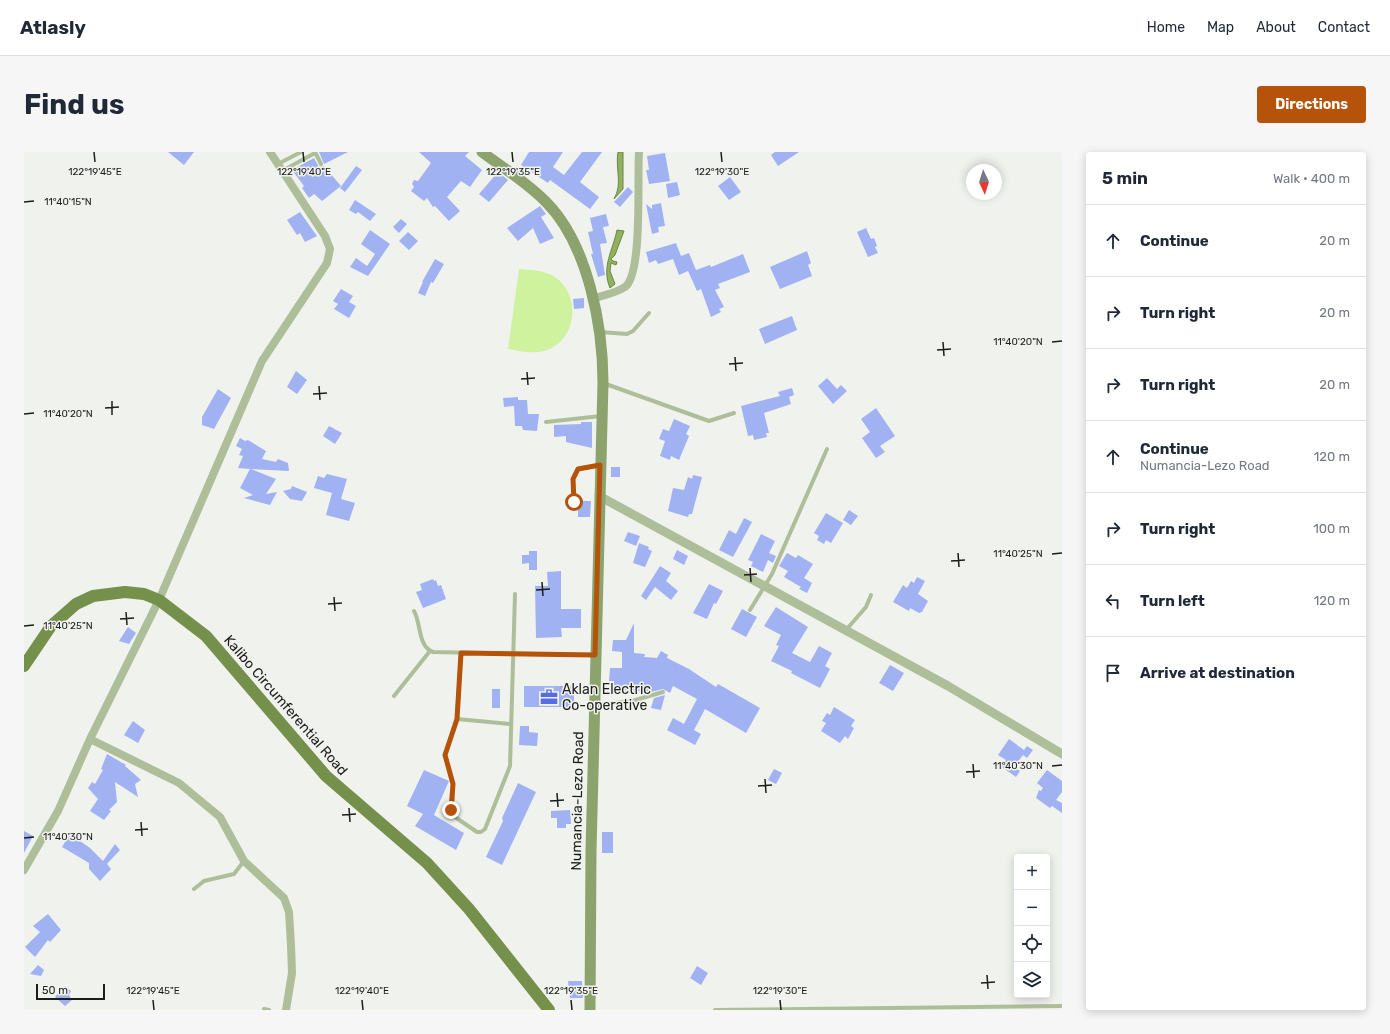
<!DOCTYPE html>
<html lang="en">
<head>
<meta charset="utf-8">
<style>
	:root { --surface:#fff; --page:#f6f6f7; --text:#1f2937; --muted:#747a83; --line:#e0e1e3; --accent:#b45309 }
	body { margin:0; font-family:Rubik,sans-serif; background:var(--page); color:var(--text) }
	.controls { position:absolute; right:12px; bottom:12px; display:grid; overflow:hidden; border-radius:4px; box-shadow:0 2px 10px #0003 }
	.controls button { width:36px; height:36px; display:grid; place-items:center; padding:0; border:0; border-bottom:1px solid var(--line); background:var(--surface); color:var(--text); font:20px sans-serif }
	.compass { position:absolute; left:942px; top:12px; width:36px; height:36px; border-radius:50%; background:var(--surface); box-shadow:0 2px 10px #0003; rotate:176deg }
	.scale { position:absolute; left:12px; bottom:10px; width:69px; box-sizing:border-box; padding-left:4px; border:2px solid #1d1d1c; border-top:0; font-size:11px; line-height:14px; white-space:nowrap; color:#1d1d1c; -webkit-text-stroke:3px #f0f2ee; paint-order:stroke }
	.stop { position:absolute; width:12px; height:12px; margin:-9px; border:3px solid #b45309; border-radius:50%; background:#fff }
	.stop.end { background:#b45309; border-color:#fff; box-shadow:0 1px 4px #0008 }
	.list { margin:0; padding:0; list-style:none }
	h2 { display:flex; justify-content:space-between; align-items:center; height:52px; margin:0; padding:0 16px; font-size:17px }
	h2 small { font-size:13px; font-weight:400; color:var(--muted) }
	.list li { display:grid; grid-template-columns:26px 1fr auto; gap:12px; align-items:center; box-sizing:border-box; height:72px; padding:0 16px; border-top:1px solid var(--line) }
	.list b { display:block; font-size:15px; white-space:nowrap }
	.list p { margin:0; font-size:13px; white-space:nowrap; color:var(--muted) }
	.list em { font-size:13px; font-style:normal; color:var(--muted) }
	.icon { flex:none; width:22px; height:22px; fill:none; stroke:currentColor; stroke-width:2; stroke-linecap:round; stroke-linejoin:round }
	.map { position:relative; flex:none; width:1038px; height:858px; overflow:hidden; border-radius:4px }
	header { display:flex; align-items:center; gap:24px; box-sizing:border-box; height:56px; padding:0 20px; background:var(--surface); border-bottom:1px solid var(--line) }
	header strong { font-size:19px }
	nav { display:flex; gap:22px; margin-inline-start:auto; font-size:14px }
	.intro { display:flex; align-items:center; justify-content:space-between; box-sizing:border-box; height:96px; padding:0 24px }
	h1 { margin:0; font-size:28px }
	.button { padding:10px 18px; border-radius:4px; background:var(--accent); color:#fff; font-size:14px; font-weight:700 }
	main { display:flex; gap:24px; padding:0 24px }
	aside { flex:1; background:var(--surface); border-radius:4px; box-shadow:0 2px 10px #0003 }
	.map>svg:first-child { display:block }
</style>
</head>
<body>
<header>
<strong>Atlasly</strong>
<nav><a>Home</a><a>Map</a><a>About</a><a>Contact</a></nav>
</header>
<div class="intro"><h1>Find us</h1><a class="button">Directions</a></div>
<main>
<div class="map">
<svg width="1038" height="858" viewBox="0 0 1038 858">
	<rect width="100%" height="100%" fill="#f0f2ee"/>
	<!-- green -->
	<path fill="#cff29f" d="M 495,117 C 507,118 520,118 531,125 C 558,144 553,190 520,199 C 508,202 496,199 484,197 Z"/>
	<!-- water -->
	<path fill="#90b25d" stroke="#6e854a" d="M 594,0 L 599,0 L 599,37 L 590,47 C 599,32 591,16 594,0 Z
		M 593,78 L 600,79 L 591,103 L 587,107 L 589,109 L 593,110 L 592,113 L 587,111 L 586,119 L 591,132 L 586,136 C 577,115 589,98 593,78 Z"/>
	<!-- building -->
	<path fill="#a0b2f2" d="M 144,0 L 170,0 L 160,13 Z
		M 295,0 L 324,0 L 300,12 Z
		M 395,0 L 445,0 L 441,4 L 458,18 L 446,35 L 437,29 L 423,45 L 436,59 L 425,69 L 411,54 L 409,55 L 403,46 L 400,49 L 387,39 L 390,35 L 388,32 L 390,28 L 394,29 L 407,11 Z
		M 505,0 L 539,0 L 529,15 L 540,23 L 558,0 L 578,0 L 556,30 L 575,45 L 566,57 L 526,28 L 524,31 L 497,13 Z
		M 751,0 L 775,0 L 754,14 L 747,3 Z
		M 641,1 L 646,29 L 625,32 L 622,18 L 625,18 L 623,4 Z
		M 290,6 L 295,15 L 300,14 L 317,34 L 298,49 L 290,42 L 285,46 L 278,36 L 280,34 L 268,18 Z
		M 332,14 L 338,18 L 321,40 L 316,36 Z
		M 474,20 L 484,28 L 465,50 L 455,42 Z
		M 706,25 L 717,40 L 705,48 L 694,34 Z
		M 653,30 L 656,43 L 644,46 L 642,32 Z
		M 604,35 L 609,40 L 596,55 L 590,50 Z
		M 331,48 L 352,62 L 346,69 L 334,60 L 332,62 L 325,58 Z
		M 637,51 L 641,74 L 634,75 L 635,80 L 628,82 L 622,52 L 628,57 L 628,53 Z
		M 516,54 L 522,62 L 517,65 L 530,86 L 516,92 L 509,76 L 494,89 L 483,76 Z
		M 276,60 L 293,84 L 281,90 L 276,81 L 273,83 L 263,68 Z
		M 582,62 L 585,74 L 579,75 L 583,91 L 576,92 L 581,123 L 574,125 L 567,102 L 569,102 L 564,80 L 569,79 L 566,66 Z
		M 377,67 L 383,72 L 375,81 L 369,75 Z
		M 842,76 L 847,87 L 850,86 L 853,94 L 851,95 L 854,101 L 844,105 L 833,80 Z
		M 346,78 L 366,92 L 344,124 L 326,115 L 332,106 L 343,114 L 351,102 L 337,92 Z
		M 384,80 L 394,89 L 385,98 L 375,89 Z
		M 652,91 L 657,104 L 665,101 L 672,118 L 686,113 L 687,115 L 719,102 L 726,120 L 694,132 L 696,136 L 691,138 L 700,155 L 695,157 L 697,160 L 687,165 L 677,137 L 673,139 L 664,119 L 655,123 L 649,107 L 634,112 L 632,108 L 625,111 L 622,100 Z
		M 783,99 L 787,111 L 784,113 L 788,124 L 756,137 L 746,115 Z
		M 411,107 L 420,112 L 409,131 L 407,130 L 401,144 L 394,141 L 399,130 L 398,130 Z
		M 317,137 L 329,144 L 325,150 L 332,154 L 325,166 L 310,157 L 314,152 L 309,149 Z
		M 560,146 L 560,156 L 550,157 L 549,147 Z
		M 768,164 L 773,178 L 741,192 L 735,177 Z
		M 272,219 L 283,228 L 273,242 L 263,235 Z
		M 803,226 L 813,237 L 817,233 L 823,239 L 809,252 L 794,234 Z
		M 768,236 L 770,243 L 765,245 L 767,252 L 740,261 L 745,281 L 742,281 L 743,285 L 730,288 L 729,283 L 724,284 L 717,254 L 756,244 L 754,240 Z
		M 194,237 L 207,246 L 190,277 L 178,273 L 178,265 Z
		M 494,245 L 494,248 L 503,248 L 504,262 L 515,262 L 513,279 L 499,278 L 498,274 L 491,274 L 490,254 L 480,255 L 479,246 Z
		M 852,256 L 871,284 L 856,294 L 861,300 L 852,306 L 838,286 L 846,280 L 837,267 Z
		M 650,267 L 666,274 L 662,282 L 665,284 L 655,308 L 647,304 L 646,308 L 636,304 L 641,289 L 635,287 L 639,277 L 645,279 Z
		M 557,270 L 568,270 L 568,296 L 542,290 L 542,284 L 530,285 L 530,273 L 557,272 Z
		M 305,274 L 318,281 L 311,292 L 299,284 Z
		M 216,286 L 221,289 L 224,288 L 242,299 L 238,307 L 252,310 L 254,307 L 264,311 L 265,319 L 227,317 L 252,327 L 242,342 L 253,340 L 246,353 L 220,346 L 229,343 L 216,336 L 226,317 L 214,316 L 219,304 L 215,303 L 218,297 L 212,294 Z
		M 587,315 L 596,315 L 596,325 L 587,325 Z
		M 303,322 L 323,327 L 317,347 L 331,351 L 325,369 L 302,363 L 308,341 L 290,336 L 294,324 L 300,326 Z
		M 669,323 L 678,325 L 668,362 L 665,362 L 664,365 L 644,359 L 649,336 L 660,338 L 664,325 L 668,327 Z
		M 268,334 L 283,340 L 278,349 L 266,347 L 259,339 L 267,337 Z
		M 554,349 L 567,349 L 566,365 L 554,365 Z
		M 825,358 L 834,364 L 827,373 L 819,368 Z
		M 802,361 L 819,371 L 807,391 L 802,388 L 800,392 L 793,388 L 795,384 L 790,381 Z
		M 720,366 L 728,370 L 709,405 L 695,398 L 705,378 L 712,382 Z
		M 604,380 L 616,384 L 612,394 L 600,389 Z
		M 737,382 L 751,389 L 745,401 L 752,404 L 749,411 L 744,408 L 739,420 L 727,414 L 729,410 L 724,408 Z
		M 615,391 L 625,395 L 624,397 L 628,399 L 621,415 L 609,411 Z
		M 653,398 L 664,404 L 660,413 L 649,407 Z
		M 505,399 L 513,399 L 513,418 L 505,418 L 505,411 L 498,412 L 498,403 L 505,403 Z
		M 763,401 L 772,406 L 774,403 L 789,412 L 780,426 L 788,431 L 783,441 L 775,437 L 777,435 L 760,425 L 764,419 L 755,414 Z
		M 636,414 L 647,421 L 642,429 L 654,439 L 647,448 L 631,435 L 622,448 L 617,444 Z
		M 537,419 L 537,457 L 557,457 L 557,476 L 537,476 L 538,485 L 512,486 L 511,434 L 524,434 L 523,420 Z
		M 893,425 L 901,429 L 894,442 L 904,449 L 898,460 L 895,461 L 886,456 L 885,459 L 869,450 L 879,433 L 883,436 L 887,429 L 890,431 Z
		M 409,427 L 410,429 L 412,428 L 414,434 L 417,433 L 422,447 L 399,456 L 392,440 L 398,438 L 396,432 Z
		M 685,432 L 699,439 L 692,452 L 690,451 L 683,467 L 669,461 Z
		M 752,455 L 784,475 L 768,501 L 786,510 L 795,494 L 808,501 L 801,514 L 806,517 L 796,536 L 767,521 L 768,519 L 747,509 L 755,494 L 752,493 L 757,483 L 740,474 Z
		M 718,457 L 733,465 L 722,485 L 707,477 Z
		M 610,471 L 610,501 L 621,502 L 620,505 L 633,506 L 637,499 L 644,503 L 643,506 L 665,517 L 692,535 L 694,532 L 736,556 L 722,581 L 681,557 L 670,578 L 677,582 L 671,593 L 643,578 L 649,566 L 660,572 L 673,547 L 649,534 L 646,541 L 639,537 L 627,540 L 589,538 L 590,529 L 585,529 L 586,516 L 598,516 L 598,500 L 588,499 L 589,488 L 602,488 Z
		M 104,475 L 112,481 L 105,492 L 95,489 Z
		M 866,513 L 880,521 L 869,539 L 855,531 Z
		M 500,534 L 550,534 L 550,555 L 500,555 Z
		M 468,537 L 476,537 L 476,556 L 468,556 Z
		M 641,543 L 637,558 L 627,556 L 630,546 Z
		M 810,555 L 831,568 L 827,574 L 830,576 L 824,587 L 821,584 L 816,591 L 797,579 L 802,571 L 798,569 L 803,561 L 806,563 Z
		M 109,569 L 121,578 L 114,591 L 100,583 Z
		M 496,574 L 505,574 L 505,580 L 514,581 L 513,594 L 495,593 Z
		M 985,587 L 1000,598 L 1003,594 L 1009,598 L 1003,606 L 999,603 L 990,615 L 996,619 L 992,625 L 978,615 L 982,608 L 974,603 Z
		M 83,602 L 102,613 L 101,614 L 117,628 L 111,632 L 114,645 L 91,630 L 93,650 L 85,658 L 87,659 L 80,668 L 66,659 L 74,647 L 64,636 L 68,630 L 71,632 L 79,618 L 77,617 Z
		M 750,617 L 758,621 L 752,632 L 744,628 Z
		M 400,618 L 425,629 L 410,663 L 440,681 L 432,698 L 391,674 L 399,662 L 383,654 Z
		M 1023,618 L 1038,629 L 1038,640 L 1032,648 L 1038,651 L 1038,661 L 1028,654 L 1026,656 L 1012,646 L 1015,638 L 1017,639 L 1019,636 L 1013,631 Z
		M 494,631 L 512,640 L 478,713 L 462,705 L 479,669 L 478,666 Z
		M 546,658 L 547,672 L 542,672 L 542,676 L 533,676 L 533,666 L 527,666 L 527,659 Z
		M 0,679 L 9,684 L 0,701 Z
		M 578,680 L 589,680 L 589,701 L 578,701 Z
		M 46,682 L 66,696 L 79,709 L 91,692 L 96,698 L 83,712 L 87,717 L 76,729 L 65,717 L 65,711 L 38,695 Z
		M 24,762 L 37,778 L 26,790 L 24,788 L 11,805 L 1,795 L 16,780 L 9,774 Z
		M 14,813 L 20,818 L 17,824 L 6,822 Z
		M 673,814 L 684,821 L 677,833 L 666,826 Z
		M 544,829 L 558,829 L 559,846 L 546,846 Z
		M 41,834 L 47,839 L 45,843 L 48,848 L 41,854 L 31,845 Z"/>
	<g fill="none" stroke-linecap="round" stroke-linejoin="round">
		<!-- service -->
		<path stroke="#adbe99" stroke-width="4" d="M 291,0 L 297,12
			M 254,12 L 277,0
			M 258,19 L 291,1
			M 576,180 L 603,182 L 609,179 L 625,161
			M 579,231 L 685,269 L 710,261
			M 522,270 L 577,264
			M 550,350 L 549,327 L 554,317 L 576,313
			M 726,458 L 748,422 L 803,297
			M 390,459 C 397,471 394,495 409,500 L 571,503
			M 822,478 L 842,455 L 847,443
			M 437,501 L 433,567 L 421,603 L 429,632 L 428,663 L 453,680 L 457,680 L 461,677 L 486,614 L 491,442
			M 370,544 L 406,499
			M 573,553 L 608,549 L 639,540
			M 433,567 L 487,572
			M 170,737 L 180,729 L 210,722 L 220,709
			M 240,857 L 245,858
			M 691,858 L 1038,854"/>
		<!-- minor -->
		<path stroke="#adbe99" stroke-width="8" d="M 569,147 C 579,143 592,141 601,135 C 619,122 613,25 615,0
			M 66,587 L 155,631 L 196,665 L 220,709 L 260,746 L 265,760 L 267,793 L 268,821 L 262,858
			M 0,718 L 34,659 L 66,587 L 135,448 L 238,209 L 303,111 L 306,97 L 301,84 L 246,0"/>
		<!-- tertiary -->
		<path stroke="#adbe99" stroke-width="9" d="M 575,344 L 924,534 L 1038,602"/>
		<!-- secondary -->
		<path stroke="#8ca36d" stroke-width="11" d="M 458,0 C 479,16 504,31 523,51 C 564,93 579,174 579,231 L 567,699 L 566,858"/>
		<!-- primary -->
		<path stroke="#75904b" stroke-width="12" d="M 0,514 L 27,474 L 52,452 L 69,444 L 101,440 L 120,442 L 135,448 L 182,484 L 302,624 L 403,711 L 445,757 L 525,858"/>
	</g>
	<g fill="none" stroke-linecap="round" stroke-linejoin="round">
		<!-- route -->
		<path stroke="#b45309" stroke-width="5" d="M 427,658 L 429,632 L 421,603 L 433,567 L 437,501 L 571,503 L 576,313 L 554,317 L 549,327 L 550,350"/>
	</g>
	<!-- ticks -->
	<path fill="none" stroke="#1d1d1c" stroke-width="1.5" d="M 70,0 L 71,10M 279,0 L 280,10M 488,0 L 489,10M 697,0 L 698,10M 0,50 L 10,49M 919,190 L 920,204M 1028,190 L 1038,189M 913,198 L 927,197M 711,205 L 712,219M 705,212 L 719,211M 503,220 L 504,233M 497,227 L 511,226M 295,234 L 296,248M 289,242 L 303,241M 88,249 L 88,263M 81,256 L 95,255M 0,262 L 10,261M 934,401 L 935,415M 1028,402 L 1038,401M 927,409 L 941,408M 726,416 L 727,430M 720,423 L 733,422M 518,430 L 519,444M 512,438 L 526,437M 310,445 L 311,459M 304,452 L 318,451M 102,460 L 103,473M 96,467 L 110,466M 0,474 L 10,473M 949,612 L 950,626M 1028,614 L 1038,613M 942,620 L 956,619M 741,627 L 742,641M 734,634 L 748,633M 533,641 L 534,655M 526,649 L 540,648M 325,656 L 326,670M 318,663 L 332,662M 117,670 L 118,684M 111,678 L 124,677M 0,686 L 10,685M 963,823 L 964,837M 957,831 L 971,830M 129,848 L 130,858M 338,848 L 339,858M 547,848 L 548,858M 756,848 L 757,858"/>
	<!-- icons -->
	<defs>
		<g id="office-bare" transform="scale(1.38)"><path d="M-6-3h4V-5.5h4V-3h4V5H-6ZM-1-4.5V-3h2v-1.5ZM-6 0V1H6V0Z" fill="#576ce2" stroke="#f0f2ee" stroke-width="2.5" paint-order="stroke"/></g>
	</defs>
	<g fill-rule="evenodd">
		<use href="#office-bare" x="525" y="545"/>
	</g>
	<g text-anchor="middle" stroke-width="3" stroke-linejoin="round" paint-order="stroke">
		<!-- poi labels -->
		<g font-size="14" fill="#1d1d1c" stroke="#f0f2ee" text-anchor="start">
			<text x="538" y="542">Aklan Electric<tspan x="538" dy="16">Co-operative</tspan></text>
		</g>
		<!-- street labels -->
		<g font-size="14" fill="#1d1d1c" stroke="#f0f2ee">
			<text transform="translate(262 553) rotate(49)" y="5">Kalibo Circumferential Road</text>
			<text transform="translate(553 649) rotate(-89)" y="5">Numancia-Lezo Road</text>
		</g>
	</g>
	<g font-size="10" text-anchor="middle" fill="#1d1d1c" stroke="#f0f2ee" stroke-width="3" stroke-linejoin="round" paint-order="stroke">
		<text x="71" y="23">122°19'45"E</text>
		<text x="280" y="23">122°19'40"E</text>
		<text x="489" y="23">122°19'35"E</text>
		<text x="698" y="23">122°19'30"E</text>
		<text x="44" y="53">11°40'15"N</text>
		<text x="994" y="193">11°40'20"N</text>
		<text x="44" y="265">11°40'20"N</text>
		<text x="994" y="405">11°40'25"N</text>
		<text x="44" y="477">11°40'25"N</text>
		<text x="994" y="617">11°40'30"N</text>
		<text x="44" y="688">11°40'30"N</text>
		<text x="129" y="842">122°19'45"E</text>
		<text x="338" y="842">122°19'40"E</text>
		<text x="547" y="842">122°19'35"E</text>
		<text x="756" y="842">122°19'30"E</text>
	</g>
</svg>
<div class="controls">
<button>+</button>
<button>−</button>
<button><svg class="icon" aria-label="locate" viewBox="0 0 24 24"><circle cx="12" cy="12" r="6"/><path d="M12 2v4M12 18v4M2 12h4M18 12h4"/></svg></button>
<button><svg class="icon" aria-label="layers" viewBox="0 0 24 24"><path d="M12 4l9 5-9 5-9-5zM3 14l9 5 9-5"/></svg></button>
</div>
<svg class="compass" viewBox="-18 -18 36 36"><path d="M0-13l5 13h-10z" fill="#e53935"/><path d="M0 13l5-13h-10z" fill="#747a83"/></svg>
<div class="scale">50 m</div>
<div class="stop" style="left:550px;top:350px"></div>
<div class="stop end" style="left:427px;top:658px"></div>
</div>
<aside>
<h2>5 min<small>Walk · 400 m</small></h2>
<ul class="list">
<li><svg class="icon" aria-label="ahead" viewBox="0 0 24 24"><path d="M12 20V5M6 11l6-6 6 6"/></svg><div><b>Continue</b></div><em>20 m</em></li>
<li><svg class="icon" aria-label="right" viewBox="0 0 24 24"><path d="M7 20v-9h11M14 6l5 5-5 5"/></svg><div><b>Turn right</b></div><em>20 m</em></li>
<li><svg class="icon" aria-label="right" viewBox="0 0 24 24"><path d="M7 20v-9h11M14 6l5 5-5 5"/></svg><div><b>Turn right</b></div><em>20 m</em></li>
<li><svg class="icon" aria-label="ahead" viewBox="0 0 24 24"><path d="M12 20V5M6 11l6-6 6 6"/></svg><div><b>Continue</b><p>Numancia-Lezo Road</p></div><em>120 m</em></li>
<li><svg class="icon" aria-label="right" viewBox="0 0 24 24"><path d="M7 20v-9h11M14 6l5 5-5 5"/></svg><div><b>Turn right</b></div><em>100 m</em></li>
<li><svg class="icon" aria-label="left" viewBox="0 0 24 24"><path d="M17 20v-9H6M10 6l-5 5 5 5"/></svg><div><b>Turn left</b></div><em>120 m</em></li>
<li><svg class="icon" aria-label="arrive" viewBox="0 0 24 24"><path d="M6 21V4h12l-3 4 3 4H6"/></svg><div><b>Arrive at destination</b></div></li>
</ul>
</aside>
</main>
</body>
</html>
